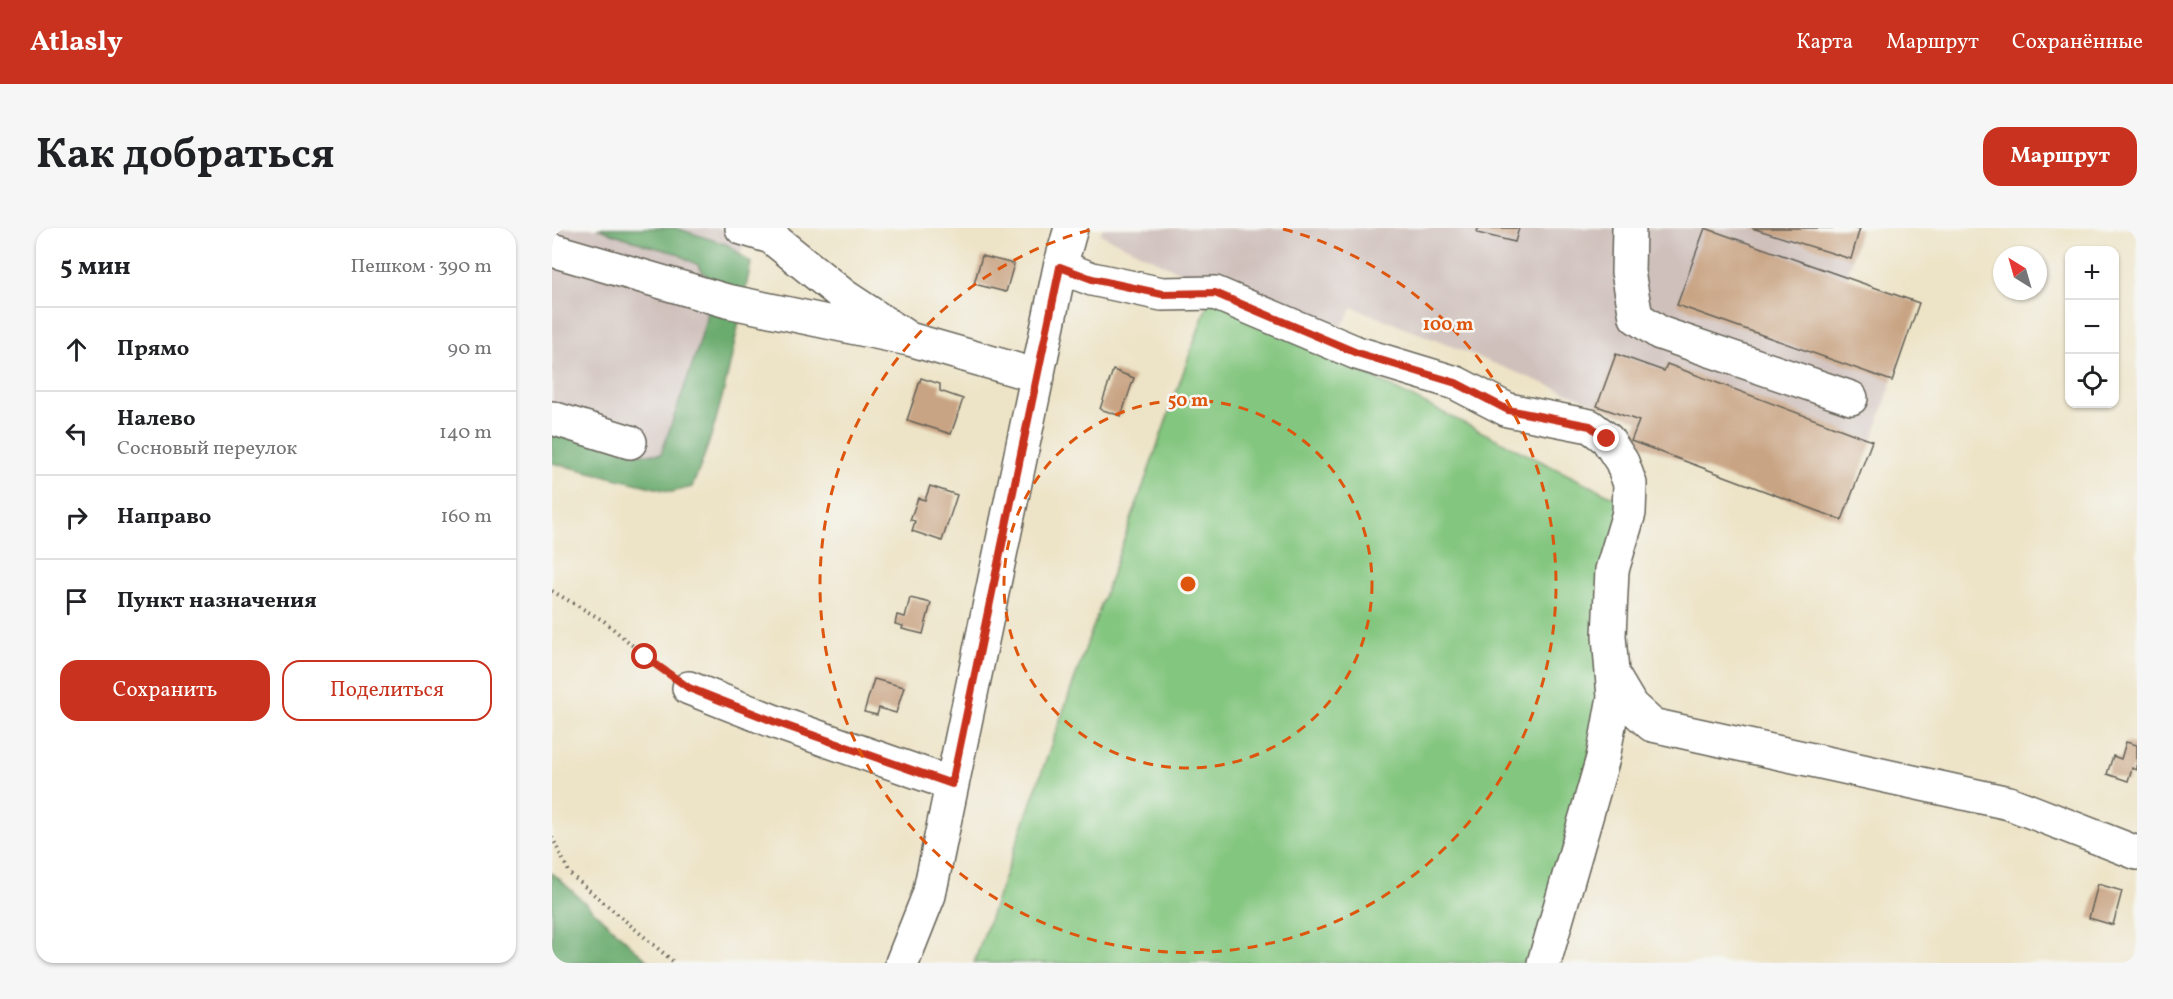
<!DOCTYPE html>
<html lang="ru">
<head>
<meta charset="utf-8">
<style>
	:root { --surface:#fff; --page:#f6f6f6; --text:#202124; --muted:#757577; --line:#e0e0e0; --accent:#c8321e }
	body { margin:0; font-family:Vollkorn,serif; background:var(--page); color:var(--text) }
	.controls { position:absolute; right:18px; top:18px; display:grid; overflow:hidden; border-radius:12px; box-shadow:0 2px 4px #0004 }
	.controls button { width:54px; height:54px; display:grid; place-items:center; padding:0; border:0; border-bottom:2px solid var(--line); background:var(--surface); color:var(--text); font:30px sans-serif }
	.compass { position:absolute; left:1441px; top:18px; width:54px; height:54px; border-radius:50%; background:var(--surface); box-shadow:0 2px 4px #0004; rotate:323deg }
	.stop { position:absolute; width:18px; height:18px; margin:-14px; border:4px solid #c8321e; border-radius:50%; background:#fff }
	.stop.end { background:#c8321e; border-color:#fff; box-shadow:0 2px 6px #0008 }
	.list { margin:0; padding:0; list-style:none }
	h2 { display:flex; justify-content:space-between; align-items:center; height:78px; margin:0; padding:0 24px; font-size:26px }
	h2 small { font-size:20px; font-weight:400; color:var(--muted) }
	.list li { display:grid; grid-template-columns:39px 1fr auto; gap:18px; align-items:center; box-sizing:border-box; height:84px; padding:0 24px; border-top:2px solid var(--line) }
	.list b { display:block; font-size:22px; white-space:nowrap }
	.list p { margin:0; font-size:20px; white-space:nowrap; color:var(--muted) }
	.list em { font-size:20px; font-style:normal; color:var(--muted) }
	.actions { display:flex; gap:12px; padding:18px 24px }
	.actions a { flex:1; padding:14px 0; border:2px solid var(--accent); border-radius:18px; text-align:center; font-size:21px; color:var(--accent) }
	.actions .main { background:var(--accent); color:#fff }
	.icon { flex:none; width:33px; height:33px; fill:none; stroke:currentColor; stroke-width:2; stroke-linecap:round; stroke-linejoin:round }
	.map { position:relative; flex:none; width:1585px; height:735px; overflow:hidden; border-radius:18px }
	header { display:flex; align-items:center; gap:36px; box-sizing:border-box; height:84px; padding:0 30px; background:var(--accent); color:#fff }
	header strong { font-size:28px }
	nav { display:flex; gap:33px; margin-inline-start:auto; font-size:21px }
	.intro { display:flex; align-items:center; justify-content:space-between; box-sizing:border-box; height:144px; padding:0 36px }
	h1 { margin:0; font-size:42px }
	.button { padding:15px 27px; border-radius:18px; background:var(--accent); color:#fff; font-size:21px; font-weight:700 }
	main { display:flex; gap:36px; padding:0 36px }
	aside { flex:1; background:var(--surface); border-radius:18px; box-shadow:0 2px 4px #0004 }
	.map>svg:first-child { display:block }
</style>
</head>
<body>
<header>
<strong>Atlasly</strong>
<nav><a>Карта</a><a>Маршрут</a><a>Сохранённые</a></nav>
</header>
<div class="intro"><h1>Как добраться</h1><a class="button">Маршрут</a></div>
<main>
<aside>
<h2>5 мин<small>Пешком · 390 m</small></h2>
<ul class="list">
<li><svg class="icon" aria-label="ahead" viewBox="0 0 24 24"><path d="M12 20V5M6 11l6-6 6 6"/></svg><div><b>Прямо</b></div><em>90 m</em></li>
<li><svg class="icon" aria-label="left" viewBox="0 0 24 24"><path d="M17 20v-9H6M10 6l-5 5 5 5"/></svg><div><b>Налево</b><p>Сосновый переулок</p></div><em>140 m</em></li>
<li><svg class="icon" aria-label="right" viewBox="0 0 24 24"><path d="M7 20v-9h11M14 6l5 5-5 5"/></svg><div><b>Направо</b></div><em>160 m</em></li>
<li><svg class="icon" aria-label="arrive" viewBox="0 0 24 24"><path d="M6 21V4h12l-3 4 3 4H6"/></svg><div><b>Пункт назначения</b></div></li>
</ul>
<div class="actions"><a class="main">Сохранить</a><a>Поделиться</a></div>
</aside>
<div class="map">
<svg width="1585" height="735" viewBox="0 0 1585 735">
	<rect width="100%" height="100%" fill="#f6f6f2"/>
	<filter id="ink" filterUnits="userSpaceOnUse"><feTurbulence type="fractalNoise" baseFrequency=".0167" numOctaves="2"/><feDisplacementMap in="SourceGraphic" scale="12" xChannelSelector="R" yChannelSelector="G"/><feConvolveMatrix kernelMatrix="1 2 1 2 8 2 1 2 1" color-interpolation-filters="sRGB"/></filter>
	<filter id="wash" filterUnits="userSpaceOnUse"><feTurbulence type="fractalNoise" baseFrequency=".008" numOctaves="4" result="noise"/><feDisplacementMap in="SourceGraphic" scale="24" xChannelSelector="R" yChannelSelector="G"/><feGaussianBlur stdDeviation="1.35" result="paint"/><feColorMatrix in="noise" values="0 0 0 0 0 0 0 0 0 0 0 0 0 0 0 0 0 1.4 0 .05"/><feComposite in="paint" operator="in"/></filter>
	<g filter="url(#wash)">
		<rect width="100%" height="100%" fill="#ede3c6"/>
		<!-- industrial -->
		<path fill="#cfc0bb" d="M 0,0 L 198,0 L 186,32 L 126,250 L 0,217 Z
			M 551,0 L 1308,0 L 1295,50 L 1367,75 L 1320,213 L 1079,213 L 1086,193 L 801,79 L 785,106 L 636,48 L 548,6 Z"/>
		<!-- green -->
		<path fill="#83c67f" stroke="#50714e" stroke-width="1.5" d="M 658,69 L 1069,273 L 1048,492 L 980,735 L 422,735 Z"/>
		<!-- forest -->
		<path fill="#6aab6e" stroke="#436445" stroke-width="1.5" d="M 45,0 L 124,0 L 176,17 L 199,35 C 183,111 171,188 140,259 L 120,264 L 0,235 L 0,203 L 87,226 L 109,226 L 146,120 L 153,95 L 160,55 L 146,37 L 124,25 L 97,18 Z
			M 0,645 L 5,649 L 98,735 L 0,735 Z"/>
		<g id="blocks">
			<!-- building -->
			<path fill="#c9a484" d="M 926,0 L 967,0 L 963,14 L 925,5 Z
				M 1153,0 L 1367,75 L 1340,153 L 1125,77 Z
				M 1200,0 L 1308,0 L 1299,31 Z
				M 430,28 L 462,36 L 454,64 L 422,56 Z
				M 1064,126 L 1112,143 L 1115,136 L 1320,213 L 1290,292 L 1079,213 L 1087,193 L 1045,178 Z
				M 561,142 L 582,150 L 569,188 L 548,181 Z
				M 369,150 L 388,156 L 388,163 L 411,171 L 399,206 L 355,192 Z
				M 378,258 L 405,267 L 390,313 L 360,303 L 363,293 L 358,292 L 366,270 L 373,272 Z
				M 358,370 L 379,375 L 371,406 L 350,401 L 351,398 L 343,396 L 345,387 L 353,389 Z
				M 322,451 L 352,459 L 344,485 L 327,480 L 325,487 L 312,484 Z
				M 1574,514 L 1585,517 L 1585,542 L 1580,540 L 1576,553 L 1555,546 L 1561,528 L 1569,531 Z
				M 1546,656 L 1570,663 L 1561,697 L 1537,690 Z"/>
		</g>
	</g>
	<g filter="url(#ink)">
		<use href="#blocks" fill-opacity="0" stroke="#656258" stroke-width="1.5"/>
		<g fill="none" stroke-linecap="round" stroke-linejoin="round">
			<!-- minor casing -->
			<g stroke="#656258" stroke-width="36">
				<path id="minor" d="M 190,0 L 219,9 L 292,68 L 357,111 L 486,148
					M 1077,0 L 1076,44 L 1084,89 L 1108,105 L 1299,170
					M 0,22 L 175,73 L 357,111
					M 508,39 L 540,51 L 610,66 L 663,65 L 805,125 L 904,155 L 956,182 L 1038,198 L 1055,211 L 1070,234 L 1078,256 L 1077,285 L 1060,342 L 1057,408 L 1062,469 L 1051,530 L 992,735
					M 0,190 L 78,214
					M 1060,446 L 1079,478 L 1100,497 L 1457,575 L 1585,625
					M 137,460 L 226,495 L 400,556
					M 350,735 L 377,667 L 508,39 L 519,0"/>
			</g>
			<!-- path -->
			<path stroke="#656258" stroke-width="4" stroke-dasharray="1.5 4.5" stroke-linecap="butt" d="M 0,363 L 52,393 L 94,429 L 114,444
				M 0,609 L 18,646 L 123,735"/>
			<!-- minor -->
			<use href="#minor" stroke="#fff" stroke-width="33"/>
		</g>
	</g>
	<g fill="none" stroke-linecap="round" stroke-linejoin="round" filter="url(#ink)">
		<!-- route -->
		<path stroke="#c8321e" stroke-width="8" d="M 93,429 L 137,460 L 226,495 L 400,556 L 508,39 L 540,51 L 610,66 L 663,65 L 805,125 L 904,155 L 956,182 L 1038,198 L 1055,211"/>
	</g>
	<!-- distance rings -->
	<g fill="none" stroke="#de560d" stroke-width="3" stroke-dasharray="10 8">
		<circle cx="636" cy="356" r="184"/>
		<path d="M731 1A368 368 0 1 1 541 1"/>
	</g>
	<circle cx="636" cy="356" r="9" fill="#de560d" stroke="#f6f6f2" stroke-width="3"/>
	<g font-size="18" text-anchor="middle" font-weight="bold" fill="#de560d" stroke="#f6f6f2" stroke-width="5" stroke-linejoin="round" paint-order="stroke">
		<text x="896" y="102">100 m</text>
		<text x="636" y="178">50 m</text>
	</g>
</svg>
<div class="controls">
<button>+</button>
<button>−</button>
<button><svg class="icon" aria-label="locate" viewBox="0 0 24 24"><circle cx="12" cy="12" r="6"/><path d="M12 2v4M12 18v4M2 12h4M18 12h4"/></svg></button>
</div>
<svg class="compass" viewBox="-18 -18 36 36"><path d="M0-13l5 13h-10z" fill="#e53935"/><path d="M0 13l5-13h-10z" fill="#757577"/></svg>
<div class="stop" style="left:93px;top:429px"></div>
<div class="stop end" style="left:1055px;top:211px"></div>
</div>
</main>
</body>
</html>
